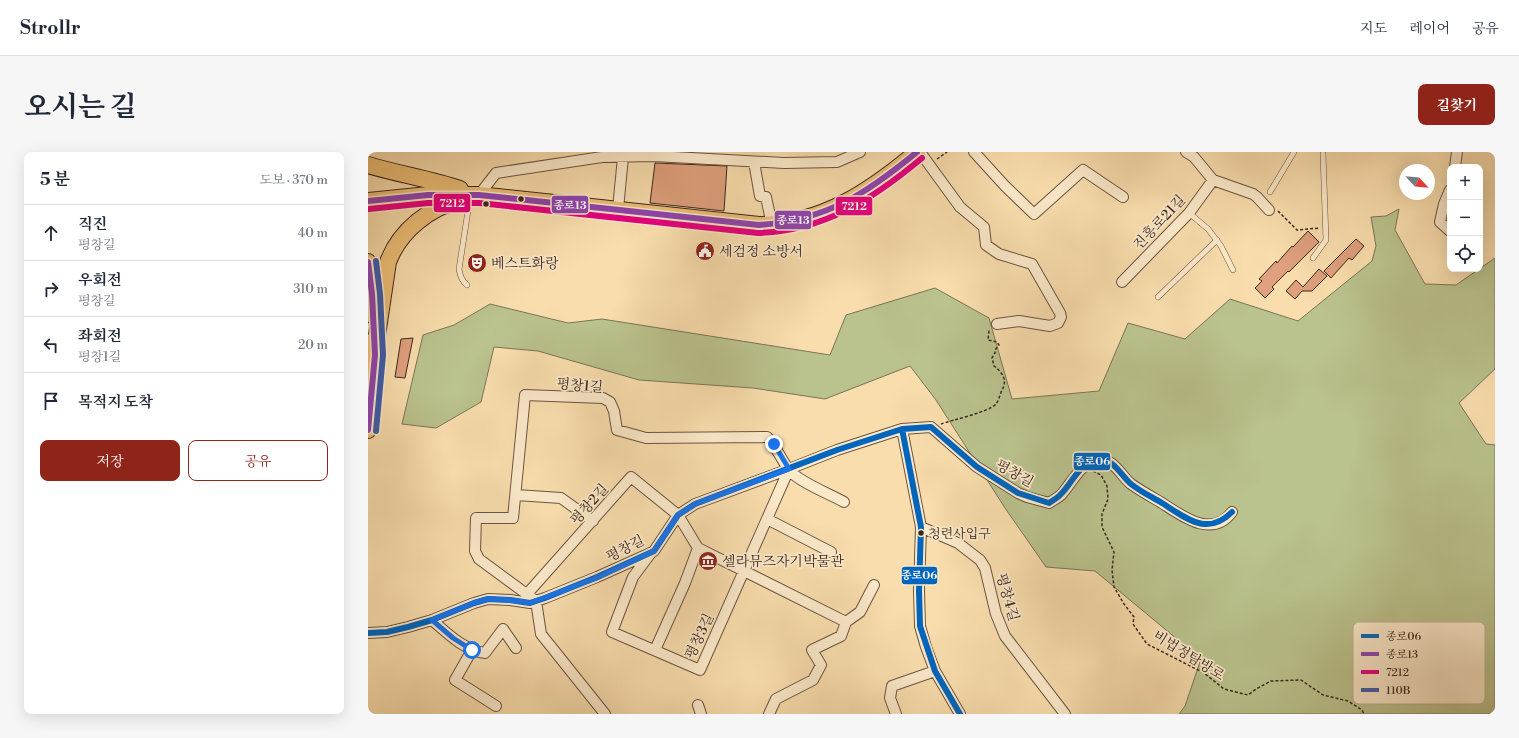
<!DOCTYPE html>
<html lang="ko">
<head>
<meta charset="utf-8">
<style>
	:root { --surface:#fff; --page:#f6f6f7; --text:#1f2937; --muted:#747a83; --line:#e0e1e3; --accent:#8f2418 }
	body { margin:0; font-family:"Libre Bodoni","Noto Serif KR",serif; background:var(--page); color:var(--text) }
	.controls { position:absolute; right:12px; top:12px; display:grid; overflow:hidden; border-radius:8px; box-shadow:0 4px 16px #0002 }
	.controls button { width:36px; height:36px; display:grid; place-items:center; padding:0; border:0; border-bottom:1px solid var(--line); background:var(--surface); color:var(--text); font:20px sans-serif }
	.compass { position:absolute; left:1031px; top:12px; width:36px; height:36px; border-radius:50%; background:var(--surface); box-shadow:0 4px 16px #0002; rotate:116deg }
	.stop { position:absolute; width:12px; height:12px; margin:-9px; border:3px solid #1a73e8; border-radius:50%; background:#fff }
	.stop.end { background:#1a73e8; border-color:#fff; box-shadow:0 1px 4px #0008 }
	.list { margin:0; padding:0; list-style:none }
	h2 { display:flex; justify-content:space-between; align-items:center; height:52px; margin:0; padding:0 16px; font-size:17px }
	h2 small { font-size:13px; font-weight:400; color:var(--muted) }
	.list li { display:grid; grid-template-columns:26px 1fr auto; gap:12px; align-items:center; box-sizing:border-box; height:56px; padding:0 16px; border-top:1px solid var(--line) }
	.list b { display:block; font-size:15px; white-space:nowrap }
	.list p { margin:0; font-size:13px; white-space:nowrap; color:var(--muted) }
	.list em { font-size:13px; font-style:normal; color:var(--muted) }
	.actions { display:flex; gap:8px; padding:12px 16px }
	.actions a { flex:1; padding:9px 0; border:1px solid var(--accent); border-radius:8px; text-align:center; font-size:14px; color:var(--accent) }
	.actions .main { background:var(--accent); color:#fff }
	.icon { flex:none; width:22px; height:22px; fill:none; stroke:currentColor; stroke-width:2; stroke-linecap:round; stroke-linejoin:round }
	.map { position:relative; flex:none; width:1127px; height:562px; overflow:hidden; border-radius:8px }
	header { display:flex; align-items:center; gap:24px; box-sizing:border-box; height:56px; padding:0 20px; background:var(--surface); border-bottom:1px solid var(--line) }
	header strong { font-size:19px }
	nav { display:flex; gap:22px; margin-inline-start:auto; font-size:14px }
	.intro { display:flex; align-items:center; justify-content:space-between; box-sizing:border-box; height:96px; padding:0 24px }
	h1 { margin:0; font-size:28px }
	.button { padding:10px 18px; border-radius:8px; background:var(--accent); color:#fff; font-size:14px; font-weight:700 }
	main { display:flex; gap:24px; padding:0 24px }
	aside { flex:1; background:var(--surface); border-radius:8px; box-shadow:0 4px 16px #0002 }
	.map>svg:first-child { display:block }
</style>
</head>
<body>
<header>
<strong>Strollr</strong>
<nav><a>지도</a><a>레이어</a><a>공유</a></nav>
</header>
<div class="intro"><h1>오시는 길</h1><a class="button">길찾기</a></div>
<main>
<aside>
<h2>5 분<small>도보 · 370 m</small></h2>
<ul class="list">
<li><svg class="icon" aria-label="ahead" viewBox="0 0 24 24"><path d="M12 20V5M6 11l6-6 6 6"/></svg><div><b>직진</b><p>평창길</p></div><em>40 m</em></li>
<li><svg class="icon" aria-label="right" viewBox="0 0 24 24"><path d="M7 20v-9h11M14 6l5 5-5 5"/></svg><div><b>우회전</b><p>평창길</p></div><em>310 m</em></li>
<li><svg class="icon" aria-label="left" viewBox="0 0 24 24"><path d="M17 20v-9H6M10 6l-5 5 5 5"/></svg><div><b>좌회전</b><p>평창1길</p></div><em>20 m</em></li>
<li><svg class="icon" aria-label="arrive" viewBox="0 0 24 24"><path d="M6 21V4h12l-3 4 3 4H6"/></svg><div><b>목적지 도착</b></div></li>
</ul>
<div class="actions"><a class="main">저장</a><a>공유</a></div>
</aside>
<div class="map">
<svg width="1127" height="562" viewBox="0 0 1127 562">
	<rect width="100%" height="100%" fill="#f9ddad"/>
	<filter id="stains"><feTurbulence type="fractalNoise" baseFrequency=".005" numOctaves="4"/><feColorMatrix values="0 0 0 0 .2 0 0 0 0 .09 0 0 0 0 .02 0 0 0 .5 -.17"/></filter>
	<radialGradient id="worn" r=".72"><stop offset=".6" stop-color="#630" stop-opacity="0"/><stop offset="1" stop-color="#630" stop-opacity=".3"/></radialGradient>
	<!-- green -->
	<path fill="#bac28d" stroke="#7b7456" d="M 1031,57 L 1027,78 L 1057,132 L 1088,133 L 1127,106 L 1127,217 L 1091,251 L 1118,292 L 1127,293 L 1127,562 L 811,562 L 817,554 L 833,507 L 727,419 L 678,415 L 637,356 L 568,248 L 542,214 L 457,247 L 385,236 L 271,228 L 170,199 L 126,195 L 113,250 L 68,276 L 34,272 L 55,183 L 86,173 L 122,152 L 200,171 L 234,167 L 462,203 L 478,163 L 567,136 L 621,166 L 644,247 L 731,239 L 760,171 L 817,187 L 862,147 L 930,169 L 1004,109 L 1008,94 L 1003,65 L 1018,64 Z"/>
	<!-- building -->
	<path fill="#dfa07d" stroke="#3c271f" d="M 287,11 L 359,14 L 356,59 L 282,51 Z
		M 940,79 L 951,90 L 921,120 L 920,119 L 904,135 L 906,137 L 897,146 L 887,136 L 894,129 L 891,127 L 908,109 L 909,111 L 924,94 L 925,95 Z
		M 988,87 L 996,94 L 984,108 L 981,106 L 963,126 L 956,119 Z
		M 951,117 L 959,124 L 944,139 L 934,139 L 927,147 L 918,139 L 928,128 L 935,135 Z
		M 45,186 L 37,226 L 27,225 L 33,187 Z"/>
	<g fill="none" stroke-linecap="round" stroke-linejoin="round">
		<!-- lane casing -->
		<g stroke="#6b5442" stroke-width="6">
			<path id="lane" d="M 902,40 L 926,0
				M 821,61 L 840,77 L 853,94 L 865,118
				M 945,106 L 958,88 L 955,2
				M 99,133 C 94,129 92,124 91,117 L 102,46
				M 790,145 L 849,88"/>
		</g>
		<!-- street casing -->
		<g stroke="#6b5442" stroke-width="12">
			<path id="street" d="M 552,0 L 592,55 L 616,75 L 618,93 L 631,102 L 664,112 L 692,161 L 693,165 L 690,171 L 682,174 L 651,169 L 629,172
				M 606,0 L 637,34 L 666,62 L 715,18 L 755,45
				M 386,10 L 392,44 L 398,45 L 404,73
				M 1087,15 L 1089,0
				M 845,28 L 885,42 L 889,45 L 901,58
				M 1082,38 L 1076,52 L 1072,70 L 1082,79
				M 111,43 L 128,21 L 234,5 L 286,4 L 416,11 L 469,10 L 492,0
				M 250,57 L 255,5
				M 754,130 L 821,61 L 845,28 L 826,5 L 818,0
				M 534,277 L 553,375 L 551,439 L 552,474 L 558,495 L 567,519 L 592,562
				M 148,343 L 193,346 L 225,369
				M 399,367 L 463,400
				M 553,375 L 590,391 L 612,408 L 617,416 L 628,462 L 637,484 L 697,562
				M 283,401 L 265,425 L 244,480 L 332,518 L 421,317
				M 159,442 L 263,325 L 310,363 L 330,396 L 478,470
				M 64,468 C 80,482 96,498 117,501 L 135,477 L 148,496
				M 0,481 L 19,480 L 40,475 L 64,468 L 106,451 L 120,447 L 142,448 L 162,451 L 177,446 L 229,425 L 278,403 L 286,399 L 310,363 L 327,352 L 421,317 L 469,298 L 534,277 L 563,275 L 609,315 L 650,341 L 659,345 L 681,351 C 685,348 690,346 693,343 C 704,331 713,310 730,308 C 746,306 753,324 763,332 C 773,339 784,345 794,351 C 814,364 844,387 864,360
				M 104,498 L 87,528 L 128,554
				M 287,498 L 317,431 L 330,396
				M 330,553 L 333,562
				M 237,562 L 173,482 L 168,449 L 111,407 L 107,399 L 108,366 L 145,366 L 157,243 L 235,246 L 242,250 L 246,259 L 249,278 L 278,286 L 399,285 C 409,295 413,308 422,319 C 433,331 462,342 476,350
				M 401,562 L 408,547 L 445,528 L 453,513 L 444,498 L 473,484 L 478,470 L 492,460 L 506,433
				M 528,562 L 522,546 L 524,534 L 567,519"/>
		</g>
		<!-- primary casing -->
		<g stroke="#3c271f" stroke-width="18">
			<path id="primary" d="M 0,13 C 30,22 62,27 92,37
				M 0,49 L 60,43 L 111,43 L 391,73 C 454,72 503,39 549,0
				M 0,110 L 4,142 L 6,164
				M 7,197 L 20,110 C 32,78 62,55 95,47
				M 0,278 L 7,203 L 7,187"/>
		</g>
		<!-- path -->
		<path stroke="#3c271f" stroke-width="1.5" stroke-dasharray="3 2" stroke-linecap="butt" d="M 569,7 L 579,0
			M 910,59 L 929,78 L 952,76
			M 573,272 C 584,268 621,260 628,252 C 631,248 632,242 634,238 C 640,228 634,220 626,214 L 624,206 L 627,201 L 627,198 L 631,193 L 629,190 L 620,188 L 621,178
			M 725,319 L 733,323 L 739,334 L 740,347 L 734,362 L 734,375 L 746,400 L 744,418 L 746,435 L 756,452 L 766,465 L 765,472 L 779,492 L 836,521 L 856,537 L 880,543 L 888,537 L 903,529 L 933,528 L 955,543 L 980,549 L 994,558 L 996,562"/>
		<!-- lane -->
		<use href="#lane" stroke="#fbe9ca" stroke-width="5"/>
		<!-- street -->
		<use href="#street" stroke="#fbe9ca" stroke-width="10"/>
		<!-- primary -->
		<use href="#primary" stroke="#ecbe76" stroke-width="16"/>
		<!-- bus-1 casing -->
		<g stroke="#fbe9ca" stroke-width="9">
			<path id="bus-1" d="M 534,277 L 553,375 L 551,439 L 552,474 L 567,519 L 592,562
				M 0,481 L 19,480 L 40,475 L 64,468 L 106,451 L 120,447 L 142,448 L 162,451 L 177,446 L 229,425 L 286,399 L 310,363 L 327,352 L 469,298 L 534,277 L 563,275 L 609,315 L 650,341 L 681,351 C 685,348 690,346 693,342 C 704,331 712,310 730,308 C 746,306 753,324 763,332 C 773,340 784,345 794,351 C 818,366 839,385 864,360"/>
		</g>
		<!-- bus-2 casing -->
		<g stroke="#fbe9ca" stroke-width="9">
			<path id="bus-2" d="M 0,49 L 60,43 L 111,43 L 391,73 C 459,68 498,42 549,0
				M 0,110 L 4,142 L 7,203 L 0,278"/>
		</g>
		<!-- bus-3 casing -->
		<g stroke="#fbe9ca" stroke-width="9">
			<path id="bus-3" d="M 1,57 L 60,51 L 111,51 L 390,81 C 456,79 505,47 554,6"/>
		</g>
		<!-- bus-4 casing -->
		<g stroke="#fbe9ca" stroke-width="9">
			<path id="bus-4" d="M 8,109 L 12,142 L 15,203 L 8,279"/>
		</g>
		<!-- bus-1 -->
		<use href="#bus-1" stroke="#0065bd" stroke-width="6"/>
		<!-- bus-2 -->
		<use href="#bus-2" stroke="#8e44ad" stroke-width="6"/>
		<!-- bus-3 -->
		<use href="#bus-3" stroke="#e5007d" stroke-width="6"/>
		<!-- bus-4 -->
		<use href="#bus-4" stroke="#3d5bab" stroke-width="6"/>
	</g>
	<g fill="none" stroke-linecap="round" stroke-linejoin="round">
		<!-- route -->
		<path stroke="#1a73e8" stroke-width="5" d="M 104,498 L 85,486 L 64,468 L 106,451 L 120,447 L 142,448 L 162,451 L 229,426 L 286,399 L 310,363 L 327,352 L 421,317 L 406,292"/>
	</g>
	<!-- icons -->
	<defs>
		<g id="civic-disc" transform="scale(1)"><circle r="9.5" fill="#8f2418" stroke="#fbe9ca"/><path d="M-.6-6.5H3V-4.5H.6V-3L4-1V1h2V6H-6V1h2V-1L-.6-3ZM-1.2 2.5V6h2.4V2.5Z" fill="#fff"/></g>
		<g id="theatre-disc" transform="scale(1)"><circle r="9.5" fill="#8f2418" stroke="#fbe9ca"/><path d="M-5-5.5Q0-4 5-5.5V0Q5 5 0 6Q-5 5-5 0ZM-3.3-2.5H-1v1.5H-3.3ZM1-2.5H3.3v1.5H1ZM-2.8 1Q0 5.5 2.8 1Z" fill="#fff"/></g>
		<g id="museum-disc" transform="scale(1)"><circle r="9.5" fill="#8f2418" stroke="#fbe9ca"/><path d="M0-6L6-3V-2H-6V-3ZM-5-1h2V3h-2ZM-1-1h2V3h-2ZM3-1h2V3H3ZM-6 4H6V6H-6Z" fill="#fff"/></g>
	</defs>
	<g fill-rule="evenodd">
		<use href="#civic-disc" x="337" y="99"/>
		<use href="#theatre-disc" x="109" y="111"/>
		<use href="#museum-disc" x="340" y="409"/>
	</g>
	<!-- markers -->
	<g fill="#3c271f" stroke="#fbe9ca" stroke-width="1.5">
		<circle cx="153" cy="47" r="3.5"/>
		<circle cx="118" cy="52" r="3.5"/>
		<circle cx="553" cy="381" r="3.5"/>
	</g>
	<g text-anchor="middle" stroke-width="3.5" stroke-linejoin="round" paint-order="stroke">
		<!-- bus labels -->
		<g font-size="13" fill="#3c271f" stroke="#fbe9ca" text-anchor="start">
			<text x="560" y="386">청련사입구</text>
		</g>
		<!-- street labels -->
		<g font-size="14" fill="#3c271f" stroke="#fbe9ca">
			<text transform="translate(791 70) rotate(-47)" y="5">진흥로21길</text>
			<text transform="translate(212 233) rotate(5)" y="5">평창1길</text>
			<text transform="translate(647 321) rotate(29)" y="5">평창길</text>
			<text transform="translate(221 352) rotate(-48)" y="5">평창2길</text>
			<text transform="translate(257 396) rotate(-27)" y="5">평창길</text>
			<text transform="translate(640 445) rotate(74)" y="5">평창4길</text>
			<text transform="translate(331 484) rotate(-65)" y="5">평창3길</text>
			<text transform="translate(821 503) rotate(32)" y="5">비법정탐방로</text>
		</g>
		<!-- poi labels -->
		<g font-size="14" fill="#3c271f" stroke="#fbe9ca" text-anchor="start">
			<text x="351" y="104">세검정 소방서</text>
			<text x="123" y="116">베스트화랑</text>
			<text x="354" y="414">셀라뮤즈자기박물관</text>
		</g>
	</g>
	<!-- legend -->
	<rect x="985" y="470" width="132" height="82" rx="6" fill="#fbe9ca" stroke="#c2af97" stroke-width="1"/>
	<rect x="993" y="482" width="18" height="4" fill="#0065bd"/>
	<rect x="993" y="500" width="18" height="4" fill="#8e44ad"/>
	<rect x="993" y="518" width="18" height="4" fill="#e5007d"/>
	<rect x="993" y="536" width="18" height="4" fill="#3d5bab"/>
	<g font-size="11" fill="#3c271f">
		<text x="1018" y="488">종로06</text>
		<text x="1018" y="506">종로13</text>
		<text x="1018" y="524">7212</text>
		<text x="1018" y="542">110B</text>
	</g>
	<g stroke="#fbe9ca" stroke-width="1.5">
		<rect x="65" y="41" width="38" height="20" rx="4" fill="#e5007d"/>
		<rect x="183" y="43" width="38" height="19" rx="4" fill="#8e44ad"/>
		<rect x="467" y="44" width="38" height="20" rx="4" fill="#e5007d"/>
		<rect x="406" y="58" width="38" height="20" rx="4" fill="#8e44ad"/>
		<rect x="705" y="300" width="38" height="19" rx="4" fill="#0065bd"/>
		<rect x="533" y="414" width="37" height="19" rx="4" fill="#0065bd"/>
	</g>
	<g font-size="11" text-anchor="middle" font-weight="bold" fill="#fff">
		<text x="84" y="55">7212</text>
		<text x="202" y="57">종로13</text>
		<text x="486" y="58">7212</text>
		<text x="425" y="72">종로13</text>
		<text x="724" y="313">종로06</text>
		<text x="551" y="427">종로06</text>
	</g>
	<rect width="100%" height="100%" filter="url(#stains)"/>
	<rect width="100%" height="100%" fill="url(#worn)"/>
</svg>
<div class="controls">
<button>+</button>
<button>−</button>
<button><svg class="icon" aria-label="locate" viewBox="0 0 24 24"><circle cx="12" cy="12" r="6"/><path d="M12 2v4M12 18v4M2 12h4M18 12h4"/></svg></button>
</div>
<svg class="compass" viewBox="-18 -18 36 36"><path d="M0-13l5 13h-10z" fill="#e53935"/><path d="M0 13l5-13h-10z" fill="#747a83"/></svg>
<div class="stop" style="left:104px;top:498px"></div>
<div class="stop end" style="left:406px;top:292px"></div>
</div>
</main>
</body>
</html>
